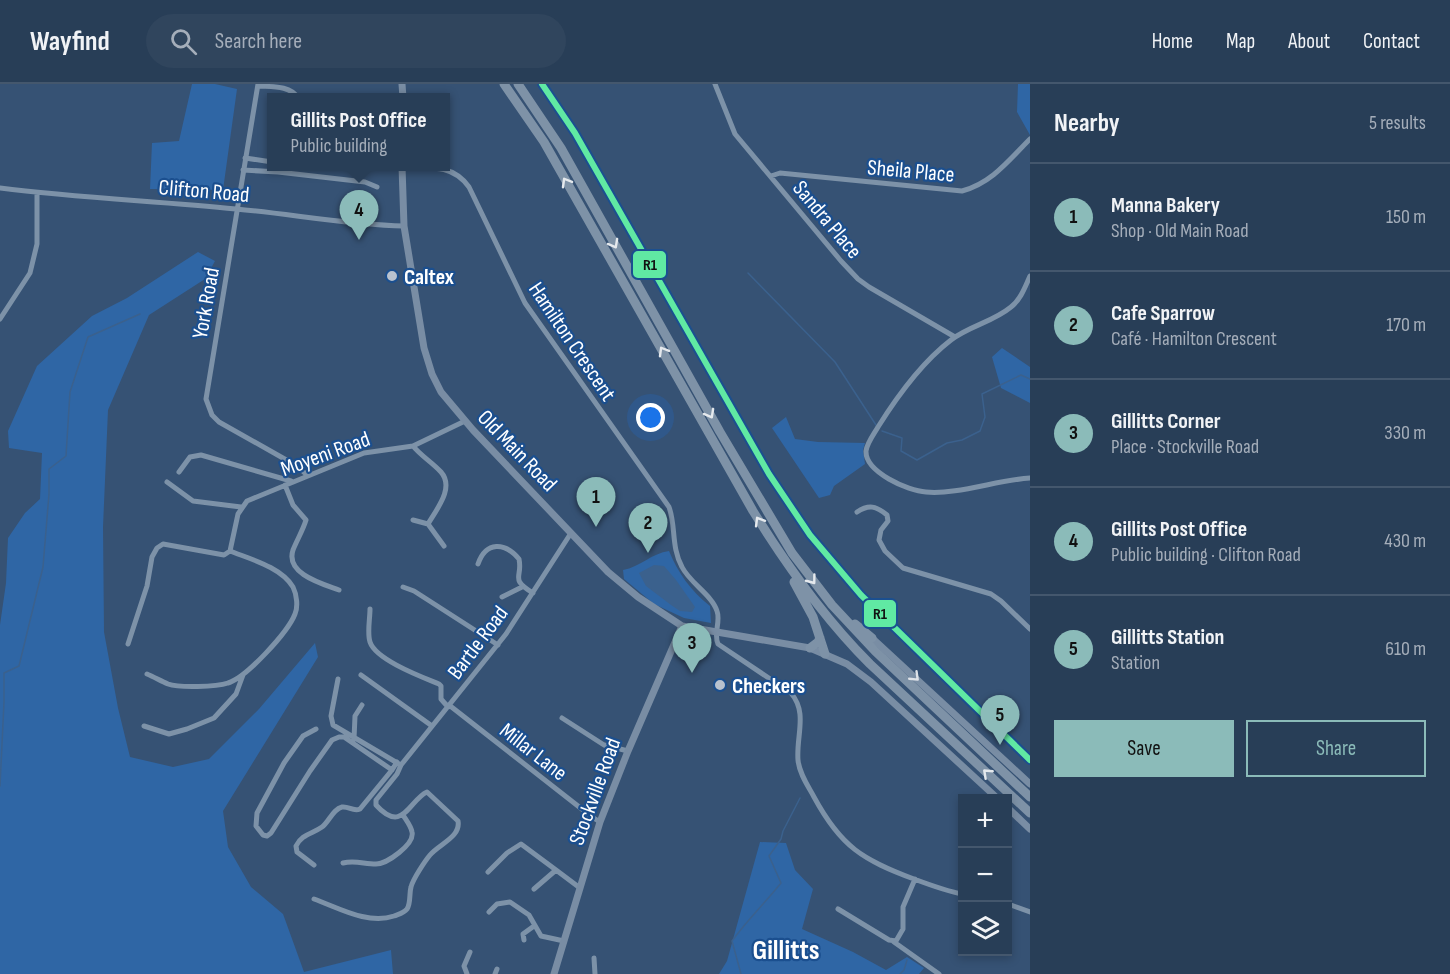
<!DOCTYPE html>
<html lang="en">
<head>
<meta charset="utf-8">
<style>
	:root { --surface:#283e57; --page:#30455d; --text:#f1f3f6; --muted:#a5aeba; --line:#44576d; --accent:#8bbbb9 }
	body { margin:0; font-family:"Sofia Sans Condensed",sans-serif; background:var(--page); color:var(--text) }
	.controls { position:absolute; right:18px; bottom:18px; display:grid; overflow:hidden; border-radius:0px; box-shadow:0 3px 9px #0003 }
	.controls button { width:54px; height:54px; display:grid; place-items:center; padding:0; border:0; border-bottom:2px solid var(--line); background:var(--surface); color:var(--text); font:30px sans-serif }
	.you { position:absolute; left:651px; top:334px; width:21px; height:21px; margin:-15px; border:4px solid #fff; border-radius:50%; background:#1a73e8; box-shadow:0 0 0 9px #1a73e833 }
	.badge { display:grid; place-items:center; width:39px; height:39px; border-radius:50%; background:var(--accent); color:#111; font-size:20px; font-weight:700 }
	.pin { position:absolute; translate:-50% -50px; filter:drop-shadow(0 2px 3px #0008) }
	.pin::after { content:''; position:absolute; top:32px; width:21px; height:18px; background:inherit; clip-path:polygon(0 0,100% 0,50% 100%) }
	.popup { position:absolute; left:267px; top:9px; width:183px; height:78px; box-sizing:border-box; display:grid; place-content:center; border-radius:0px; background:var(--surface); filter:drop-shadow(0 2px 4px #0005); font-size:20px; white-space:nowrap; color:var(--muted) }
	.popup b { font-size:22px; color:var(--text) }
	.popup::after { content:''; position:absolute; left:50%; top:100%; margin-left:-12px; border:12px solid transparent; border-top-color:var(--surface) }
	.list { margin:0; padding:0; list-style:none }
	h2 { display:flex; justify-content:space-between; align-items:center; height:78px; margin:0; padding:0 24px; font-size:26px }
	h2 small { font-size:20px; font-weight:400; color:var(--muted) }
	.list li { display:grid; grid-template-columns:39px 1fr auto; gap:18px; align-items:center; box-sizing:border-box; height:108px; padding:0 24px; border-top:2px solid var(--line) }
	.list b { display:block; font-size:22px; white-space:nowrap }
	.list p { margin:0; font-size:20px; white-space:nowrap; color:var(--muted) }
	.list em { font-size:20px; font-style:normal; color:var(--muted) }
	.actions { display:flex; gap:12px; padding:18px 24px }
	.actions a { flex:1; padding:14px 0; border:2px solid var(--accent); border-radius:0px; text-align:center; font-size:21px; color:var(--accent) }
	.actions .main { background:var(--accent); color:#111 }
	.icon { flex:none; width:33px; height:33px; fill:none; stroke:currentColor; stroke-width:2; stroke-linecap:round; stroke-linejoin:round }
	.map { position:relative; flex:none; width:1030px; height:890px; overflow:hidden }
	header { display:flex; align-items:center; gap:36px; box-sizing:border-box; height:84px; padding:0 30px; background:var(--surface); border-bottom:2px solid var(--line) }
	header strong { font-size:28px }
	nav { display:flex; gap:33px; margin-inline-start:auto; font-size:21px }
	.search { width:420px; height:54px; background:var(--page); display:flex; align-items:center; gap:15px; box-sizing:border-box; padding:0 21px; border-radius:33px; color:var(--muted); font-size:22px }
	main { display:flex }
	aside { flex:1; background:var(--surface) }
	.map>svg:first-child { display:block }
</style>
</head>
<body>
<header>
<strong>Wayfind</strong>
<div class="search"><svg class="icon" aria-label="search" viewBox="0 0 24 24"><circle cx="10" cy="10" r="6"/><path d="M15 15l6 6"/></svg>Search here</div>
<nav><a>Home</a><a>Map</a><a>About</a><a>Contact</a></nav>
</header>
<main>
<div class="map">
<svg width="1030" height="890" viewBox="0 0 1030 890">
	<rect width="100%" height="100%" fill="#365274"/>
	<!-- green -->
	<path fill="#2f66a5" d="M 192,0 L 215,0 L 237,5 L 223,106 L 150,105 L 152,59 L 179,57 Z
		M 1018,0 L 1030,0 L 1030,51 L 1017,28 Z
		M 198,168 L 215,177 L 205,195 L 149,231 L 108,326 L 103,443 L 104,548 L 118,624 L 130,673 L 173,683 L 209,675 L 259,625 L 315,559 L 318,573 L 223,727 L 228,763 L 251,803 L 283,830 L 304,888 L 391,866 L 393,890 L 0,890 L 0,541 L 6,499 L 8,454 L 25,429 L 40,415 L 42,369 L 9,364 L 8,347 L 37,282 L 92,232 L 127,214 Z
		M 1002,264 L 1030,283 L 1030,319 L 1001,304 L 992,273 Z
		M 786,333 L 795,355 L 818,358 L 865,359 L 863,366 L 865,380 L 834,402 L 830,411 L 819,414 L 772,344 Z
		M 669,467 C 678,489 691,507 710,522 L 711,539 L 684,534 L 654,520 L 624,495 L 623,486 C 640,483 652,469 669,467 Z
		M 760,758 L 786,759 L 795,786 L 813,805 L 802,845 L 853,868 L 886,886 L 907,873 L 924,884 L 919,890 L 719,890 L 727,877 Z"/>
	<!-- water -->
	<path fill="#3b618d" d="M 654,481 L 664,482 L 676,496 L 695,523 L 692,528 L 680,527 L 671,521 L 646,502 L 639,489 Z"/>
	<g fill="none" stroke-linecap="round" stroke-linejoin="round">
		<!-- stream -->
		<path stroke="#3b618d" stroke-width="1.5" d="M 748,189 L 835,278 L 876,341
			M 882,347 L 902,354 L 901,367 L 917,376 L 947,359 L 962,356 L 980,347 L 985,333 L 982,310 L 1021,291 L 1030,295
			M 0,702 L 4,618 L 4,589 L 19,582 L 43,483 L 49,410 L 49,385 L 66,372 L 70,308 L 88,253 L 140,230
			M 741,890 L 732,857 C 747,836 765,819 781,799 L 769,772 L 781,755 L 783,747 L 800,714
			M 900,890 L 904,886 L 907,876"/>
		<!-- street -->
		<path stroke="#7d92a8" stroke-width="5" d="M 258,0 L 206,315 L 212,331 L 219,338 L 297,382 L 307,391
			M 715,0 L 735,50 L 841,177 L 858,195 L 869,203 L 955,253
			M 258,2 C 271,3 290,1 298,14
			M 245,74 L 272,78
			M 402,84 C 428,84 452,79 469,103 L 525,219 L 669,423 C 676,442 671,463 682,483 C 690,499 712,511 717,527 C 721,538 713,549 718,560 L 791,609 C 808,629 796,652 798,676 C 799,689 808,702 814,713 C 841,763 863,776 914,795 C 930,801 946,807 962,810
			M 243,86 L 278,88 L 365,98 L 377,103
			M 771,92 L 780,89 L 962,107 C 992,99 1009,76 1030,55
			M 0,104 C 78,114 158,117 236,125 C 292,130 347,141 404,142
			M 1030,192 C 1025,203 1021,215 1011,223 C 993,238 969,242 951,256 C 921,279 898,311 878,343 C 874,350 867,359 866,367 C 865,388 908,407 926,408 C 956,411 998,396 1030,394
			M 0,235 L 30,189 L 37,160 L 37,109
			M 413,362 C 421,372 432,378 441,388 C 455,404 436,426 428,440 L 444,462
			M 179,388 L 190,373 L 201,371 L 291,397
			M 167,398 L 193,417 L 241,423
			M 285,401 L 293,421 L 306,436 C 303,446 297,456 293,466 C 285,490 323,500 339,506
			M 857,428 C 869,420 876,422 887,431 L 888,437 L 881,446 L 879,456 L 885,467 L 903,484 L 991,510 L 1001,517 L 1030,545
			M 413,436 L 428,440
			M 230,467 L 238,430 L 247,417 L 364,369 L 413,362 L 465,337
			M 478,480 C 486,457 505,458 519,475 C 523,494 509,494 533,509
			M 403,503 L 414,507 L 498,561
			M 502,513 L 522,503
			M 370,525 C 370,535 367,549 370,558 C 376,576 422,593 439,600 L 441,602 L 441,615 L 448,623
			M 128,560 L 147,502 L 152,473 L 157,464 L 163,460 L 224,471 L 230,467 C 250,475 281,483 293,503 C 297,511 298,523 295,530 C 288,548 246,594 228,599 C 216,603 179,604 168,600 C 161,597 154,593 147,590
			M 361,591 L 432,642
			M 338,595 L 331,632 L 333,641 L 399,680
			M 449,621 L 592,733 L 600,738
			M 562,634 L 604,661 L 628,667
			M 144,642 L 169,650 L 187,645 L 214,634 L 236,610 L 243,591
			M 316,645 L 303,652 L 284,679 L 257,729 L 256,742 L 263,751 L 267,752 L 271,749 L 310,687 L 332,656 L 339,653 L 344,653 L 392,686 L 397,678
			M 354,655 L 355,632 L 362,621
			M 343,779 C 355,776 364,780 376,780 C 387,780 415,760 412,748 C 411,742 406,736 403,731
			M 314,781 L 297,768 L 296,762 C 302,750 312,750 322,743 C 329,738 333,725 342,723 C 349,722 353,728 360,725 L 392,686
			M 488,788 L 507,769 L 521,760 L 556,786
			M 534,805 L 556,786 L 580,804
			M 314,815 C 339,824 368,841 394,832 C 399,830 404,829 407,825 C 411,819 409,810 411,803 C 413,795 425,777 430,771 C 439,760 461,753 458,737 L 427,708 C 409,716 403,751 376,721 L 376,716 L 397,690 L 401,681 L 506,550 L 571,449
			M 1008,820 L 1030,828
			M 838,825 L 889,856 L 896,857 L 903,845 L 903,823 L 915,795
			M 489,828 L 497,820 L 510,818 L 529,831 L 541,852 L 564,857
			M 524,856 L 523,850 L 534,842
			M 894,858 L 939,890
			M 594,874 L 595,890
			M 467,890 L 464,882 L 470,868
			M 495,890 L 497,885"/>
		<!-- secondary -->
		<path stroke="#798da4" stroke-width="7" d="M 402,0 L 403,14
			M 402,82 L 404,142 L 424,264 L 432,290 L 441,308 L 473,346 L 608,488 L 638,513 L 682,542 L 810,564 L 847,580 L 871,598 L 997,714
			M 872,554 L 1030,700
			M 1008,724 L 1030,745
			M 554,890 L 600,738 L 628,667 L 682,542"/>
		<!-- highway -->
		<path stroke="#7e92a7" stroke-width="9" d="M 504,0 L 544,58 L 753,427 C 787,482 824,534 870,580 L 1030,729
			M 518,0 L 561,64 L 720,348 L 792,469 L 832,521 L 875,567 L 1030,713
			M 794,498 L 813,533 L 825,570
			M 855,540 L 872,554
			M 810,564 L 818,558 L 820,554"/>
		<!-- rail-1 casing -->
		<g stroke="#1b4f8f" stroke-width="10">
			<path id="rail-1" d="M 542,0 L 575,49 L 769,390 L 810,451 L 861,511 L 1030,676"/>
		</g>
		<!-- rail-1 -->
		<use href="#rail-1" stroke="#60e9a3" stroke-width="6"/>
	</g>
	<!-- one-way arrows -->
	<defs><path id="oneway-chevron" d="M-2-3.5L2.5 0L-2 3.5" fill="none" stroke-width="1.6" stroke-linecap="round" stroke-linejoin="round" transform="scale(1.5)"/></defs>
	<g stroke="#e5e9ed">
		<use href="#oneway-chevron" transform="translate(566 98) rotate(-120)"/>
		<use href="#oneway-chevron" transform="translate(614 160) rotate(61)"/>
		<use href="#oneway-chevron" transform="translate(663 267) rotate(-120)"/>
		<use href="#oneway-chevron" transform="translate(710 330) rotate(61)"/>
		<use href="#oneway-chevron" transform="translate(759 437) rotate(-121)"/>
		<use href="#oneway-chevron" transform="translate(812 496) rotate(53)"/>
		<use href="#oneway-chevron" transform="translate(987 689) rotate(-137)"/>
	</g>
	<use stroke="#dee2e8" href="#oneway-chevron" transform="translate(915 593) rotate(44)"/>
	<!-- markers -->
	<g fill="#b9c2ce" stroke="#1b4f8f" stroke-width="2">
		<circle cx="392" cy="192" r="6"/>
		<circle cx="720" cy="601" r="6"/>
	</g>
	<g text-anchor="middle" stroke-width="4.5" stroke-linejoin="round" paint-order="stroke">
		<!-- street labels -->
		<g font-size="22" fill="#fff" stroke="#1b4f8f">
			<text transform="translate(911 86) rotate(5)" y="8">Sheila Place</text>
			<text transform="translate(204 106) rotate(5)" y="8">Clifton Road</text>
			<text transform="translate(828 135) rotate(50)" y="8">Sandra Place</text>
			<text transform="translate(205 219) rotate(-80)" y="8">York Road</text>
			<text transform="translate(573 257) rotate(56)" y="8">Hamilton Crescent</text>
			<text transform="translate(518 366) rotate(46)" y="8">Old Main Road</text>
			<text transform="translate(325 369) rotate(-20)" y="8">Moyeni Road</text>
			<text transform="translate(477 558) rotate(-53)" y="8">Bartle Road</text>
			<text transform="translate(534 667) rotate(38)" y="8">Millar Lane</text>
			<text transform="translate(594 707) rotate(-70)" y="8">Stockville Road</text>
		</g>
		<!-- poi labels -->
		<g font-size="22" font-weight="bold" fill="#fff" stroke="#1b4f8f" text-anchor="start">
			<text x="404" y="200">Caltex</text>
			<text x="732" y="609">Checkers</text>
		</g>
		<!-- district labels -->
		<g font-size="28" font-weight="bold" fill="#fff" stroke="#1b4f8f">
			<text x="786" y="875">Gillitts</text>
		</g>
	</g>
	<g stroke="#1b4f8f" stroke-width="2">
		<rect x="632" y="166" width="35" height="29" rx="6" fill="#60e9a3"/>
		<rect x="863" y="515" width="34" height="29" rx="6" fill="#60e9a3"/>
	</g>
	<g font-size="16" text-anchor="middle" font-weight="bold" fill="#111">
		<text x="650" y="186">R1</text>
		<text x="880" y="535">R1</text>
	</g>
</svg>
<div class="controls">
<button>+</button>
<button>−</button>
<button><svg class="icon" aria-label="layers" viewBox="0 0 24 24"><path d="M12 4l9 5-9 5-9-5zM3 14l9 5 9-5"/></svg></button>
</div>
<div class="you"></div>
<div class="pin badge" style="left:596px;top:443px">1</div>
<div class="pin badge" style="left:648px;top:469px">2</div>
<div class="pin badge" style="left:692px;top:589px">3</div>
<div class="pin badge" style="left:359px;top:156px">4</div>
<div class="popup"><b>Gillits Post Office</b>Public building</div>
<div class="pin badge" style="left:1000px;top:661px">5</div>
</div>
<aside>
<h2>Nearby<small>5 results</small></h2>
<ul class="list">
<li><span class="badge">1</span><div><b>Manna Bakery</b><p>Shop · Old Main Road</p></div><em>150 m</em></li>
<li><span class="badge">2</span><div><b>Cafe Sparrow</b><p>Café · Hamilton Crescent</p></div><em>170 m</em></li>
<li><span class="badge">3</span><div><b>Gillitts Corner</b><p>Place · Stockville Road</p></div><em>330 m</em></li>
<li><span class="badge">4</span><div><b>Gillits Post Office</b><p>Public building · Clifton Road</p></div><em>430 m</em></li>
<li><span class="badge">5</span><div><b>Gillitts Station</b><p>Station</p></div><em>610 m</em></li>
</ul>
<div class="actions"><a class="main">Save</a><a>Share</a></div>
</aside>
</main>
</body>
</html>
